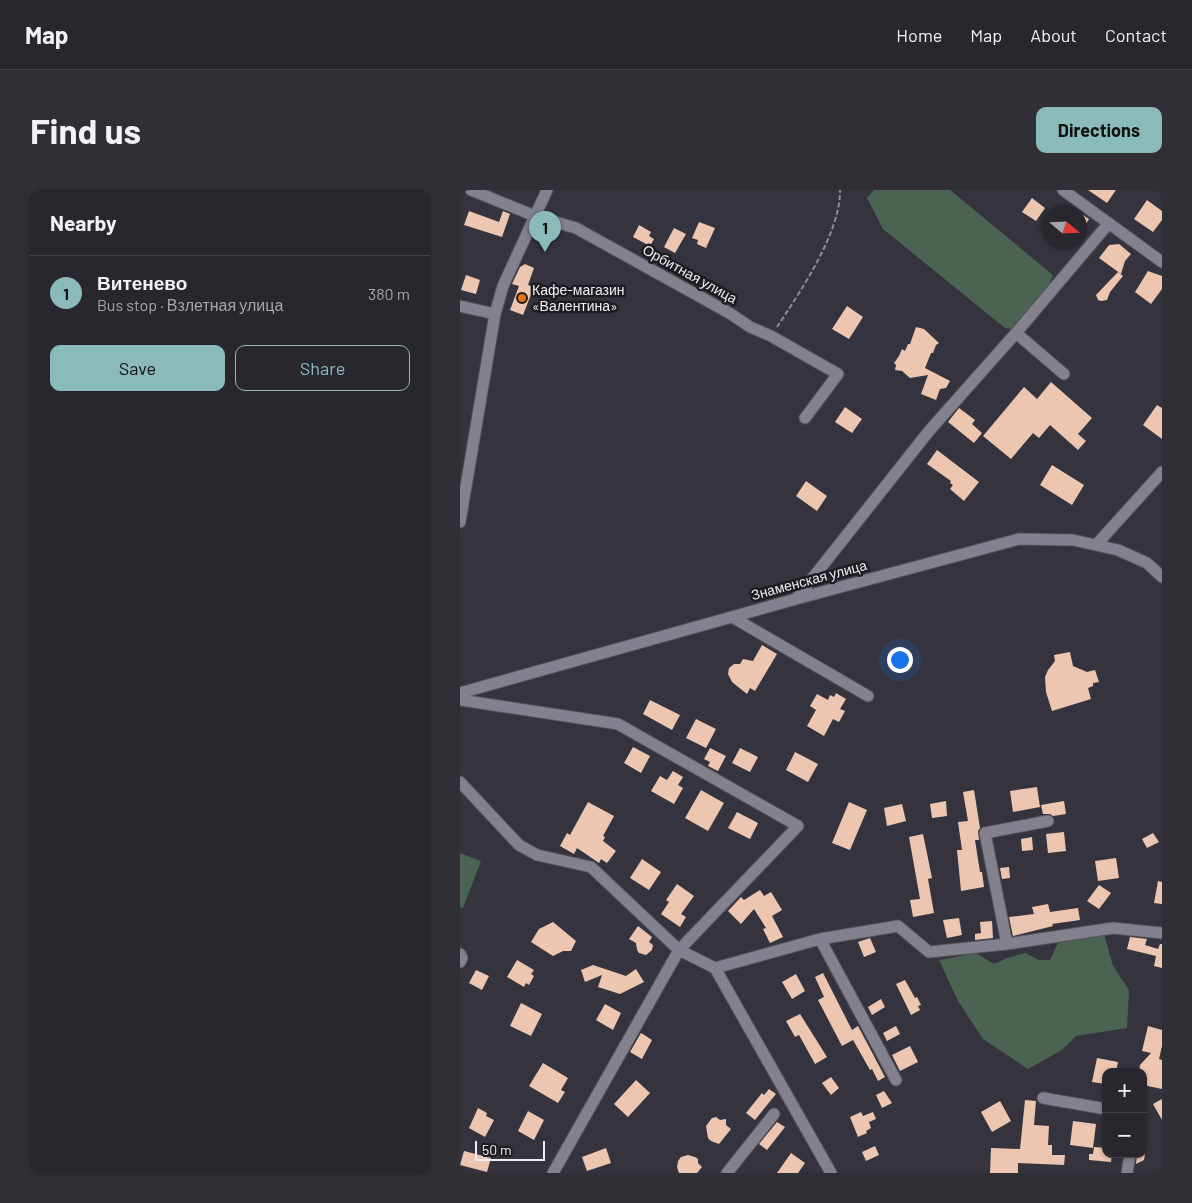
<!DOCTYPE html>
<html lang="en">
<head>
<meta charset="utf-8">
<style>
	:root { --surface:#28272e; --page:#302f36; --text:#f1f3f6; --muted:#a5a5aa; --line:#44444a; --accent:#8bbbb9 }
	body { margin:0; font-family:Barlow,sans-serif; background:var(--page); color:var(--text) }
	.controls { position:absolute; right:15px; bottom:15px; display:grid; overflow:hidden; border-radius:10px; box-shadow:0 1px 4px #0004 }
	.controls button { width:45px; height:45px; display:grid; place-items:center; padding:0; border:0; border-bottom:1px solid var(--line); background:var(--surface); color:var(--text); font:25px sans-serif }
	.compass { position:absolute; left:582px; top:15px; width:45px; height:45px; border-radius:50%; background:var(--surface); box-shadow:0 1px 4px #0004; rotate:109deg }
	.scale { position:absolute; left:15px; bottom:12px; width:70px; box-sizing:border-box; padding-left:5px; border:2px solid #efeef5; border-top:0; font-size:14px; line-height:18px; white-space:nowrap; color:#efeef5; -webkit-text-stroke:4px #1d1c21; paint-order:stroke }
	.you { position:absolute; left:439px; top:469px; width:18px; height:18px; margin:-12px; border:4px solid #fff; border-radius:50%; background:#1a73e8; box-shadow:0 0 0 8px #1a73e833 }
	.badge { display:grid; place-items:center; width:32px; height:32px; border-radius:50%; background:var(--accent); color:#111; font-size:16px; font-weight:700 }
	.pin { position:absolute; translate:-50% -41px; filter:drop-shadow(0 1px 2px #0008) }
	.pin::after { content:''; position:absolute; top:26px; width:18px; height:15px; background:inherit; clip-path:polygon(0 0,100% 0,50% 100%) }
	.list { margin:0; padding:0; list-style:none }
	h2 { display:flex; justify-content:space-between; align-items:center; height:65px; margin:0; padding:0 20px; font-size:21px }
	h2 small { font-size:16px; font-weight:400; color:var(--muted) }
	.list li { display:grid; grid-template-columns:32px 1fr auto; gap:15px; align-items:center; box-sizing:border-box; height:75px; padding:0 20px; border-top:1px solid var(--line) }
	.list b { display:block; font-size:19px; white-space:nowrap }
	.list p { margin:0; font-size:16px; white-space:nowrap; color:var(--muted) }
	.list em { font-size:16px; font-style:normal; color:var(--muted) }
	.actions { display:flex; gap:10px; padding:15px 20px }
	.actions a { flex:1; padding:11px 0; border:1px solid var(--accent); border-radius:10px; text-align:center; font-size:18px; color:var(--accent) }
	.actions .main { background:var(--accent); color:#111 }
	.map { position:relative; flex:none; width:702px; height:983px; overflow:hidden; border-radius:10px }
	header { display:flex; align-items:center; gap:30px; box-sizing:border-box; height:70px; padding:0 25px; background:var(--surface); border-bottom:1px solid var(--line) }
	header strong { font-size:24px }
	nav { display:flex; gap:28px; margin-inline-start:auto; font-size:18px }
	.intro { display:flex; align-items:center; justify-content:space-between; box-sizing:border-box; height:120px; padding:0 30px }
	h1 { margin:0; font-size:35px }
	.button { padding:12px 22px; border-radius:10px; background:var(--accent); color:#111; font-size:18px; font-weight:700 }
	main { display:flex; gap:30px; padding:0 30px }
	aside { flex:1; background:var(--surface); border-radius:10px; box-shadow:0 1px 4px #0004 }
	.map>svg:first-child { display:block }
</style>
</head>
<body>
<header>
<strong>Map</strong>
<nav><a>Home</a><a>Map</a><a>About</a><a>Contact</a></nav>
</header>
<div class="intro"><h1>Find us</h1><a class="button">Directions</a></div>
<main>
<aside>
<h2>Nearby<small></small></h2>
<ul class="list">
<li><span class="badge">1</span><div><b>Витенево</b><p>Bus stop · Взлетная улица</p></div><em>380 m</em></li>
</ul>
<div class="actions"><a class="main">Save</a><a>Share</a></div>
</aside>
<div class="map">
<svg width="702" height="983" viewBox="0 0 702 983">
	<rect width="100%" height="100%" fill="#35343e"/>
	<!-- green -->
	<path fill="#4a6352" d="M 414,0 L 490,0 L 593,85 L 587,100 L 551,139 L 545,138 L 423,39 L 407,8 Z
		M 0,663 L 21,671 L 3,718 L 0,717 Z
		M 644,744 L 653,776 L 669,800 L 667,838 L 616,846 L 602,860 L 568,879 L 523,849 L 498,811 L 479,770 L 516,763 L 534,774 L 547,768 L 565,763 L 579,770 L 590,770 L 598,753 Z"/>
	<!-- building -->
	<path fill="#edc6b1" d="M 628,0 L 656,0 L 647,13 Z
		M 572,8 L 585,18 L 576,31 L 562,22 Z
		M 687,10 L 702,21 L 702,30 L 693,42 L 674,29 Z
		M 9,21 L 39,32 L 43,21 L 50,24 L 42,47 L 4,35 Z
		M 620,23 L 629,29 L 620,43 Z
		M 239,32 L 255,38 L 246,58 L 237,54 L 238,50 L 232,48 Z
		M 179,35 L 191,42 L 189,46 L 194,49 L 190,56 L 173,47 Z
		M 214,38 L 226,44 L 215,63 L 204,57 Z
		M 659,54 L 671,64 L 665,71 L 661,84 L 639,68 L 649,55 Z
		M 65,74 L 74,78 L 68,95 L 74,97 L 63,125 L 50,120 L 59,96 L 52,94 L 60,77 Z
		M 688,81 L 702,86 L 702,99 L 691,114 L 675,102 Z
		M 658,82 L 663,86 L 650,102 L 647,110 L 641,111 L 638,110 L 636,105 Z
		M 6,85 L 20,90 L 16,104 L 1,100 Z
		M 387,116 L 403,127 L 389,149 L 372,139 Z
		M 456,137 L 464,139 L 479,153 L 476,155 L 473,163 L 471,163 L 465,178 L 490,191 L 486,198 L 480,199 L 476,210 L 461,204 L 468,185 L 450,188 L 442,181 L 435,180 L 436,175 L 434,173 L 439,166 L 442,159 L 445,161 L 448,154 L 450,154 Z
		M 591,192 L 632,228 L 618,244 L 626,251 L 618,260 L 590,235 L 579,248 L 573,243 L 551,269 L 523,246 L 564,197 L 577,209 Z
		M 697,215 L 702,218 L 702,249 L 683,235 Z
		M 385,217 L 402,229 L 392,243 L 375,232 Z
		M 499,218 L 515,230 L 512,234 L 522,243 L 514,253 L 488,232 Z
		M 477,260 L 519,292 L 504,311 L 490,299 L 493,295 L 490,293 L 491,291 L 467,274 Z
		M 592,275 L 624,295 L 612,315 L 580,295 Z
		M 346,291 L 367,306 L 357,321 L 336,306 Z
		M 302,455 L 317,464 L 295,501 L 290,498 L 287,504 L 272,492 L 268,484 L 269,478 L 274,474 L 280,474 L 283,469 L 293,471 Z
		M 610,462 L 613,476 L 627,482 L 635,480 L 639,492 L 633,493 L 633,496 L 628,498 L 631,509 L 592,521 L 586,502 L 585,487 L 588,480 L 595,471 L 594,465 Z
		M 376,503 L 386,509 L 380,519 L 385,521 L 379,532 L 373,529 L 364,546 L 347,536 L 356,520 L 350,516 L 357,504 L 368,510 L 370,505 L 374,507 Z
		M 190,510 L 220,525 L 212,540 L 183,524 Z
		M 236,529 L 256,539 L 246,558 L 226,548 Z
		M 173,557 L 190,566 L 181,583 L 164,573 Z
		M 250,558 L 266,566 L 258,581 L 248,576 L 250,572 L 244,569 Z
		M 280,558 L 298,567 L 290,582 L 272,573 Z
		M 335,562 L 358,574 L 348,592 L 326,580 Z
		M 213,581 L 223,587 L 218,595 L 223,598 L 214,614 L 191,601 L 200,586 L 207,590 Z
		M 577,597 L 580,617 L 553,622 L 550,601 Z
		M 241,600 L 264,613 L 248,641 L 225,628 Z
		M 514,600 L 520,638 L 518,641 L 519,650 L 515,650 L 520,682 L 522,682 L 524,697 L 501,701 L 497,660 L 502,660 L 498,632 L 508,631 L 503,602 Z
		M 486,611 L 487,626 L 472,628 L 470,614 Z
		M 604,611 L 606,624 L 593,626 L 590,624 L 583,624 L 581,615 Z
		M 128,612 L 154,626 L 143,646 L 145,647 L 143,651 L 156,661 L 147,673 L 141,669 L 139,673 L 117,658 L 114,664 L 100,656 L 107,643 L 110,645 Z
		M 389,612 L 407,620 L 390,660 L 372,653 Z
		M 442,614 L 446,631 L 427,636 L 424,618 Z
		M 277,622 L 298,633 L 290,649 L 268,638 Z
		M 604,642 L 606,661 L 588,663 L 586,644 Z
		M 693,643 L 699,652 L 687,658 L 682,649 Z
		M 463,644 L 472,688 L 468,689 L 474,723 L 453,727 L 450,710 L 460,709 L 449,647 Z
		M 572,647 L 573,660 L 562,661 L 561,649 Z
		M 656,668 L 659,688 L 638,691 L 635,671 Z
		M 182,669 L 201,682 L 189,700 L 170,688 Z
		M 549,677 L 550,688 L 542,689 L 540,678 Z
		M 698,691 L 702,692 L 702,714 L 694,713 Z
		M 217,694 L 234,706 L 221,724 L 226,727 L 220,737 L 201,724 L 209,712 L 206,710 Z
		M 639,695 L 651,703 L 639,719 L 627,711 Z
		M 300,700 L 304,706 L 311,702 L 322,720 L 312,726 L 323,747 L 310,753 L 303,739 L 306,738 L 294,719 L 281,734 L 268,721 L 281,707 L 284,710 Z
		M 588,714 L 590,722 L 618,718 L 620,730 L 592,734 L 593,736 L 553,746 L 549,727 L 574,724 L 572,717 Z
		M 499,728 L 502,745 L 487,748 L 483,730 Z
		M 532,731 L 533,748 L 515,750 L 515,744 L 521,743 L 520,732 Z
		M 93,732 L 116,751 L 111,761 L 103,761 L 93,766 L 71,752 L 79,739 Z
		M 178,736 L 192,747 L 189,752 L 193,755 L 192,760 L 186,765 L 179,763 L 177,760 L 176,753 L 169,749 Z
		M 670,747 L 687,749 L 685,755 L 698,759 L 700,754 L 702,754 L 702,778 L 694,776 L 696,766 L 667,759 Z
		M 410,748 L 416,762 L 404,767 L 398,752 Z
		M 57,770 L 74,780 L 71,784 L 74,786 L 69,795 L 66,793 L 64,797 L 47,787 Z
		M 133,775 L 166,786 L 176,779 L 184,792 L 160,804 L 138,797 L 142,785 L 125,792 L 121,780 Z
		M 16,780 L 29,786 L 22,800 L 9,793 Z
		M 363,783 L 392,840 L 398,836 L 425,887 L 418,891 L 412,879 L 410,880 L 393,850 L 382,856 L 358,810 L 364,807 L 355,787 Z
		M 336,784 L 345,801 L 332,809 L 322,792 Z
		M 445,790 L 455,808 L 457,807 L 461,815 L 458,816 L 460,820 L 451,825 L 436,794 Z
		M 421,809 L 425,817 L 412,825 L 408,817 Z
		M 61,813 L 82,824 L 71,846 L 50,836 Z
		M 145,814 L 161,823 L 153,840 L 136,830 Z
		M 340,824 L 367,867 L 355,874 L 339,845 L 335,847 L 326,831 Z
		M 436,836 L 440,844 L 427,851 L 423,843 Z
		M 688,836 L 702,840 L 702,856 L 699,869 L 702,870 L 702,899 L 683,895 L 683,882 L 679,882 L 680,875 L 691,863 L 682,861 Z
		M 181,843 L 192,850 L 182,869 L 170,862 Z
		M 450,856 L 458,872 L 440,881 L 432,865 Z
		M 637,868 L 658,872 L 656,882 L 646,882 L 646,894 L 632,892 Z
		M 83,873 L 108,888 L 101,900 L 105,902 L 98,913 L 69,896 Z
		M 371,887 L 379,898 L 371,905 L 362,893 Z
		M 176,890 L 190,903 L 168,927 L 154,914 Z
		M 309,899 L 316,904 L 295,930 L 286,923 L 302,903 L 304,905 Z
		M 424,901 L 432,913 L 422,918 L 416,905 Z
		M 702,909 L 702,930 L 693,914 Z
		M 565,910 L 576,911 L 574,935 L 589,936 L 588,955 L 592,955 L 592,965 L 605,965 L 604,975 L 558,973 L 558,983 L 530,983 L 531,958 L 560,959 Z
		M 540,911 L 551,931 L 532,942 L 521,922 Z
		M 18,918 L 27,923 L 26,926 L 34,930 L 25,947 L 9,938 Z
		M 68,921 L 84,930 L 74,950 L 58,941 Z
		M 401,922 L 403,926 L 413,922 L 416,929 L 409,932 L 411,938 L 406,941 L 407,943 L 398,947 L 390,927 Z
		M 256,927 L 260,930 L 266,929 L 266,935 L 271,939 L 259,954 L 251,951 L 248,948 L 246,936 L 252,928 Z
		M 613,931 L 636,934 L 633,958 L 610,955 Z
		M 317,932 L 325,937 L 307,960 L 299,954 Z
		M 415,956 L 419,965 L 406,971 L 402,962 Z
		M 634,957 L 646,958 L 646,964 L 652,964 L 651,972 L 629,970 L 629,964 L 633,964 Z
		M 146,958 L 151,973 L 127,981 L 122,967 Z
		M 4,961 L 31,968 L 27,982 L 0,975 Z
		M 331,963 L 345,973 L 338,983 L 317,983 Z
		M 677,964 L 685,964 L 684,970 L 676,974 Z
		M 228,965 L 235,967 L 238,969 L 238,973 L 242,977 L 237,983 L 219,983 L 217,977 L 218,971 L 221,967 Z"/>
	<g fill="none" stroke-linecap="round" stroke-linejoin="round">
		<!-- minor casing -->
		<g stroke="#54525b" stroke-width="13">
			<path id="minor" d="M 11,0 L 75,26 L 116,38 L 271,124 L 290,137 L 311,146 L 378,184 L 345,228
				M 603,0 L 702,72
				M 0,116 L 35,124
				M 556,143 L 604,184
				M 0,332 L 35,124 L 43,96 L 87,0
				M 636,355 L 702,282
				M 336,409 L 469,241 L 556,143 L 649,33
				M 272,427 L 408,506
				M 0,503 L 336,409 L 559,349 L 613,350 L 658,360 L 687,373 L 702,387
				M 0,510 L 158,534 L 338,636 L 219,760 L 131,677 L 77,665 L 59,655 L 0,592
				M 360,749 L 436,890
				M 547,754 L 525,643 L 588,631
				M 0,764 L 2,768 L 0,772
				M 255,778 L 371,983
				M 583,908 L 646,919
				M 93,983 L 219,760 L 255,778 L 360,749 L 438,736 L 469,762 L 547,754 L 653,738 L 702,743
				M 267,983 L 314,924
				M 667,983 L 670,964"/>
		</g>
		<!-- path -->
		<path stroke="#8e8d96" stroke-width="2" stroke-dasharray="5 2.5" stroke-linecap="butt" d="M 317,137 C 340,102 381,42 380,0"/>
		<!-- minor -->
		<use href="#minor" stroke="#83818d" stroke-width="11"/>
	</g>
	<!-- markers -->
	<circle fill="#e8710a" stroke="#1d1c21" stroke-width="2" cx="62" cy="108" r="5"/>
	<g text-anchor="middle" stroke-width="5" stroke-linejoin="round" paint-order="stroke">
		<!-- street labels -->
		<g font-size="14" fill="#efeef5" stroke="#1d1c21">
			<text transform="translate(230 84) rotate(29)" y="5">Орбитная улица</text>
			<text transform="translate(349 390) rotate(-15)" y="5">Знаменская улица</text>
		</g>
		<!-- poi labels -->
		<g font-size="14" fill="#efeef5" stroke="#1d1c21" text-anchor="start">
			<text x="72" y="105">Кафе-магазин<tspan x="72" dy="16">«Валентина»</tspan></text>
		</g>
	</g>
</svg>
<div class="controls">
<button>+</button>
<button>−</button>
</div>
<svg class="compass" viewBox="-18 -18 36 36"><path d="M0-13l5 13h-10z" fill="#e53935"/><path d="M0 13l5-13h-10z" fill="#a5a5aa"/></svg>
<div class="scale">50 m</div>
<div class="you"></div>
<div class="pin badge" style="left:85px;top:62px">1</div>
</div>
</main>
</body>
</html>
